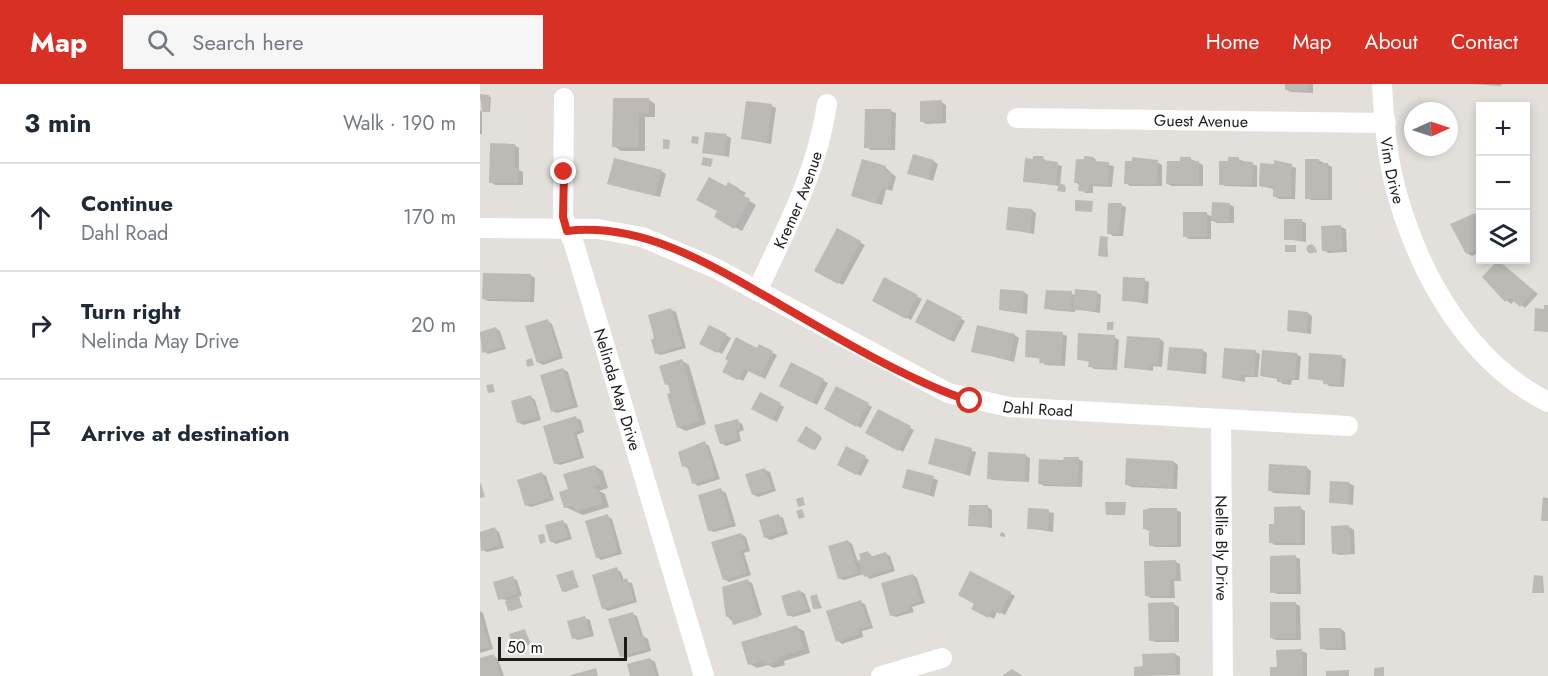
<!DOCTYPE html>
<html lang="en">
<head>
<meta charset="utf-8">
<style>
	:root { --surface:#fff; --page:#f6f6f7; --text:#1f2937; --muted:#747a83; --line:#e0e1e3; --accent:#d93025 }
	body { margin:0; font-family:Jost,sans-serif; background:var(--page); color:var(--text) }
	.controls { position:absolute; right:18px; top:18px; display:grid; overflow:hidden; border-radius:0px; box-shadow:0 3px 9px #0003 }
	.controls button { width:54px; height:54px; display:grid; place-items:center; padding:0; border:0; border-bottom:2px solid var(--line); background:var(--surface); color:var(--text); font:30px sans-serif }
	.compass { position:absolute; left:924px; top:18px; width:54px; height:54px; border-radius:50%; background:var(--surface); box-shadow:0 3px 9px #0003; rotate:87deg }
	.scale { position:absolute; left:18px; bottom:15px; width:129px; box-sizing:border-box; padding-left:6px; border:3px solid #1c1b1a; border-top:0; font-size:16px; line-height:21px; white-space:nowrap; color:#1c1b1a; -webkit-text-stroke:4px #fff; paint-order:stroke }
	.stop { position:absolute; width:18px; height:18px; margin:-14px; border:4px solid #d93025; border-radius:50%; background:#fff }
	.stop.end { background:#d93025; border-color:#fff; box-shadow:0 2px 6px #0008 }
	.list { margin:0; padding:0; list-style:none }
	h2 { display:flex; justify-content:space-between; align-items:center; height:78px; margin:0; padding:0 24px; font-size:26px }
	h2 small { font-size:20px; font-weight:400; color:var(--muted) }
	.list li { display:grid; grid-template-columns:39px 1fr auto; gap:18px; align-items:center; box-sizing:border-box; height:108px; padding:0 24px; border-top:2px solid var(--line) }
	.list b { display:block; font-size:22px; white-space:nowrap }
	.list p { margin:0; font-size:20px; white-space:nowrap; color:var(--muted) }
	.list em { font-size:20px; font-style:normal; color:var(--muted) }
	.icon { flex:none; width:33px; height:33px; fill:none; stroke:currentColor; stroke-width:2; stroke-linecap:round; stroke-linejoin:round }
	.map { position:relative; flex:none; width:1068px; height:592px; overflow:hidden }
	header { display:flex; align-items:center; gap:36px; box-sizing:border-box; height:84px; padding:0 30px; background:var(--accent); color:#fff }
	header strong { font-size:28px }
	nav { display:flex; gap:33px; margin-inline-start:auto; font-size:21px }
	.search { width:420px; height:54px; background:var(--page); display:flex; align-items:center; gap:15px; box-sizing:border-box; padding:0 21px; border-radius:0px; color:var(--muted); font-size:22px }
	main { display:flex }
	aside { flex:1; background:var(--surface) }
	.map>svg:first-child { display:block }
</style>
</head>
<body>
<header>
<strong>Map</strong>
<div class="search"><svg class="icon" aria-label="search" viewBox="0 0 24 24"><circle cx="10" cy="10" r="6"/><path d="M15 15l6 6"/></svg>Search here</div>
<nav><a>Home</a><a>Map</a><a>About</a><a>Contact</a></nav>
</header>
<main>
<aside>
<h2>3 min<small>Walk · 190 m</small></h2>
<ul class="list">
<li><svg class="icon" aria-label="ahead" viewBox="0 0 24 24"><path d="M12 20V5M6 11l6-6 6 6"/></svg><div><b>Continue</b><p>Dahl Road</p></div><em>170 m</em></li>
<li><svg class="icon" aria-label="right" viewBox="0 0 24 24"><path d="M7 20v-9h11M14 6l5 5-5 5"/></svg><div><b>Turn right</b><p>Nelinda May Drive</p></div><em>20 m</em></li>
<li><svg class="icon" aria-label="arrive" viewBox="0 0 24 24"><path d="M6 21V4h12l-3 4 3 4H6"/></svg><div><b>Arrive at destination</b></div></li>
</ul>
</aside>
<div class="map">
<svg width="1068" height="592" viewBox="0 0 1068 592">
	<rect width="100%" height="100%" fill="#e3e0dc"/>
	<!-- shadow -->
	<path fill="#0003" d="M 807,0 L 833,0 L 833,9 L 811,8 L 807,6 Z
		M 991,0 L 1022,0 L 1021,2 Z
		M 0,12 L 11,13 L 10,28 L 4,27 Z
		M 168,15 L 175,20 L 175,33 L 165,33 L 165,67 L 141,67 L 134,62 Z
		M 461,18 L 466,21 L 466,39 L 446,40 L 441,37 Z
		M 292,22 L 296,24 L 291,60 L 262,54 Z
		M 0,26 L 2,28 L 2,50 L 0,50 Z
		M 386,26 L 411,27 L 416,29 L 415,66 L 391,66 L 386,63 Z
		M 247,52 L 251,54 L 249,73 L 224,68 Z
		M 34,61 L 39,64 L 39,86 L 43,88 L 43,101 L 15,101 L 11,98 Z
		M 563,74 L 567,78 L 582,82 L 580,101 L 586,103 L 585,108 L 580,107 L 579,102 L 544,97 L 546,76 Z
		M 614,74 L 618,79 L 634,82 L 632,103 L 613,102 L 613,109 L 605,109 L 596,98 L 597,76 Z
		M 711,75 L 723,81 L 723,102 L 692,102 L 688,100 Z
		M 758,75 L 777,82 L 777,103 L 745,102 L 741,100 L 750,79 Z
		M 838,76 L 852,83 L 852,116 L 831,116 L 827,114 Z
		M 383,77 L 406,84 L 416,93 L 412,107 L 406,105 L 402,121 L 373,112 Z
		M 453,77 L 458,80 L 453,97 L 429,89 Z
		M 796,77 L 816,84 L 815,115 L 799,115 L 794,112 L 794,105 L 780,102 Z
		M 677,78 L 682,81 L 682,102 L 650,102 L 646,99 Z
		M 181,87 L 186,90 L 180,113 L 129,99 Z
		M 249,100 L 266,109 L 263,113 L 276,121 L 262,147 L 236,133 Z
		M 749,120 L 754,123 L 754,139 L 737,139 L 731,136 L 731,155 L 709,155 L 704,152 L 726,130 L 733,133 Z
		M 641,121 L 646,123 L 643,152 L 633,152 L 629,149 Z
		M 552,126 L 556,129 L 554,150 L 527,145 Z
		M 995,131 L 1000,135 L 1000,168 L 992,172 L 987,169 Z
		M 821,137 L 826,139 L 826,158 L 806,155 Z
		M 861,143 L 866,145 L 867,168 L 848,169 L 844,166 Z
		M 358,146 L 385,161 L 363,201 L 336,187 Z
		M 627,154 L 628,173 L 622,172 Z
		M 830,163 L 837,166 L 836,169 L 829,166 Z
		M 1018,177 L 1058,210 L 1045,224 L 1035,216 L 1031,220 L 1016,207 Z
		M 50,191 L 55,194 L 54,218 L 8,217 L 4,215 Z
		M 404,196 L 442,215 L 431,236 L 394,217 Z
		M 664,196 L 669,198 L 668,220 L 644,216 Z
		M 544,208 L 548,211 L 547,230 L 520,226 Z
		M 616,208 L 621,211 L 620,229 L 595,225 L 595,228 L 571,226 L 566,224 L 591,209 L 596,212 Z
		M 447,217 L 485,237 L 474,258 L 437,238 Z
		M 191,226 L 196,228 L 206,264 L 181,271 L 176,269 Z
		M 828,229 L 832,232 L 831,250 L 808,247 Z
		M 68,237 L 72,240 L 83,274 L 63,281 L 58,278 Z
		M 230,243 L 251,254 L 242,270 L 221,259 Z
		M 16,244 L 20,247 L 26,265 L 8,270 L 3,267 L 0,249 Z
		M 582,250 L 587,252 L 585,282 L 565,281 L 561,275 L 546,272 Z
		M 534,251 L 539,254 L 534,278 L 493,267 Z
		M 634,253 L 639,256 L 637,286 L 614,285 L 610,282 L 610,278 L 598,275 Z
		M 680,255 L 684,258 L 682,283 L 673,282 L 673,287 L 646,283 Z
		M 280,262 L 297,271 L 285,295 L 269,286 L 263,297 L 244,287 Z
		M 722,266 L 727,269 L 726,290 L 689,286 Z
		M 775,268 L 780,270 L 778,293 L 765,293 L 765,298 L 743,294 Z
		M 817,270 L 821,273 L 819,296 L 812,296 L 811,301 L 803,300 L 798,295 L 782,292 Z
		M 861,273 L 866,275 L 864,303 L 849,302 L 845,297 L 829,294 Z
		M 201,276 L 209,281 L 226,340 L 206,347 L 198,343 L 190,302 L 186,300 Z
		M 312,280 L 348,299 L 337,321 L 301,302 Z
		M 83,285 L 88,288 L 98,323 L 77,329 L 72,327 Z
		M 357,304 L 392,323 L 381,344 L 346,325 Z
		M 281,310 L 304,323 L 297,338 L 273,325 Z
		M 51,313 L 55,316 L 61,336 L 43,341 L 38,338 Z
		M 398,327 L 434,346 L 423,368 L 387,348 Z
		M 96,334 L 101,336 L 104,348 L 97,351 L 104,374 L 80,381 L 75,379 Z
		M 257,337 L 262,340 L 264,346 L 259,348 L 261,357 L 246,362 L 241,359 Z
		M 326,344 L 342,354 L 335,366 L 319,356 Z
		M 456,355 L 496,368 L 490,392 L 450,379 Z
		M 225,359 L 229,362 L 240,395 L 218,402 L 214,399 L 209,385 L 204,382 Z
		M 367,364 L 389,376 L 381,392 L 359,381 Z
		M 546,372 L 550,374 L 549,398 L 513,396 L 508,394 Z
		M 598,375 L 603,377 L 602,403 L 564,402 L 560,399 L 585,378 Z
		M 694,378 L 698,381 L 697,405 L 651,403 L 646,400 Z
		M 115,382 L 123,387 L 128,404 L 119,407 L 125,410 L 129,423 L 103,431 L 85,423 L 90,406 Z
		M 827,384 L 831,387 L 830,411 L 794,409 L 789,406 Z
		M 285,386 L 290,388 L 296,407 L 278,413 L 273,410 Z
		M 428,387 L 458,396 L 454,413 L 424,403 Z
		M 61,389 L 66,392 L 74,416 L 51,423 L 46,421 Z
		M 869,399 L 874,402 L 873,421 L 850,418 Z
		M 241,406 L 246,409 L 256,442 L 234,448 L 229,446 Z
		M 508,423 L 512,426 L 512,444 L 490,441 Z
		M 820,424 L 825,427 L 825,461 L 795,461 L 790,458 L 796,441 Z
		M 549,425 L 574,429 L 573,448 L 548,444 Z
		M 696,426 L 701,428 L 701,463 L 675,463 L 670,461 L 669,447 L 665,445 Z
		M 127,432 L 132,435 L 142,470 L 121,476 L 117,473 Z
		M 299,432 L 303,434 L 308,450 L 290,456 L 285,453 Z
		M 83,438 L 87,440 L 92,455 L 76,460 L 71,457 Z
		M 869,443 L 874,446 L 875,470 L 859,471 L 854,469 Z
		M 15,445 L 19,448 L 24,464 L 7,468 L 2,466 L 0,449 Z
		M 521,448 L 525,450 L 525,453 L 520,452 Z
		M 261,450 L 266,453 L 270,467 L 264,469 L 271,491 L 249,498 L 244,495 Z
		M 368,457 L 372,460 L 378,478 L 383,476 L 388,468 L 393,473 L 405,469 L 410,472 L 415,487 L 390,495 L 384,490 L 364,496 L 359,494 Z
		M 815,473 L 820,475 L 821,510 L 797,510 L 792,508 Z
		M 696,478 L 700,480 L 701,497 L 694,497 L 695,514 L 671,514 L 666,511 Z
		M 136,485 L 141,488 L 144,497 L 152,499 L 157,518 L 128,527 L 123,524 Z
		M 92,487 L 99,503 L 85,508 L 83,507 Z
		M 491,489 L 535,512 L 525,531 L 517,527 L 514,535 L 493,524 L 496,519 Z
		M 433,491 L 437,494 L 445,519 L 432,523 L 434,528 L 416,533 L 411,531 Z
		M 1063,493 L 1064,509 L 1056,509 Z
		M 32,494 L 37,496 L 42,512 L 37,513 L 43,523 L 31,527 L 27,516 L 20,515 Z
		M 268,497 L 272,499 L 282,531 L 256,538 L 256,541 L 247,532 L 244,519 Z
		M 320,507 L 325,510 L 331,528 L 313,533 L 308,531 Z
		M 337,512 L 342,524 L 336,525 L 334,524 Z
		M 380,518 L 385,520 L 393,544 L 382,547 L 383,553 L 362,560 L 358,557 Z
		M 669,520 L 694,520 L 699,523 L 699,558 L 675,558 L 670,556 Z
		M 816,520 L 820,522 L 821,556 L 796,556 L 791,554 Z
		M 0,527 L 3,529 L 13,565 L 0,569 Z
		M 152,530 L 157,532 L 163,552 L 168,555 L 171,567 L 146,574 L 141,572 Z
		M 105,534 L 110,536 L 114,552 L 98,556 L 93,554 Z
		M 316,543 L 324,547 L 330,569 L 304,577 L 305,581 L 294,584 L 288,581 L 277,584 L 270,580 Z
		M 861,545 L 865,548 L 866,566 L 846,566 L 841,564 Z
		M 45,547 L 51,560 L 34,563 Z
		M 798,567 L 822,567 L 827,569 L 827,592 L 792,592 L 798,584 Z
		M 695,570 L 700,573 L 700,591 L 655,592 L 655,584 L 664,584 Z
		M 14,572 L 18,575 L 24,592 L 0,592 L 0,576 Z
		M 170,575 L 175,578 L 179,592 L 152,592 Z"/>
	<!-- building -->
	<path fill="#bdbab6" d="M 805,0 L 829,0 L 828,7 L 805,6 Z
		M 0,10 L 9,11 L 9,28 L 2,28 Z
		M 133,14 L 169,14 L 169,30 L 159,29 L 158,63 L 132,63 Z
		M 462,16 L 462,38 L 440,38 L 440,17 Z
		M 266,17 L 292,20 L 287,59 L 261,55 Z
		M 385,25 L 411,25 L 411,64 L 384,64 Z
		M 225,48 L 247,50 L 244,72 L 222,69 Z
		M 212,52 L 219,53 L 218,60 L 211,59 Z
		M 183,55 L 190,56 L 189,65 L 183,65 Z
		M 10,59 L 35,60 L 34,84 L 38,84 L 38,99 L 9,99 Z
		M 433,70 L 454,76 L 448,95 L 427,90 Z
		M 553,72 L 563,72 L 563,76 L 578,78 L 576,101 L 543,98 L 545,74 L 553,75 Z
		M 604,72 L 614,73 L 614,77 L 629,78 L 628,101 L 609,100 L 608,108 L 598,107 L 599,99 L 594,99 L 596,75 L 604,76 Z
		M 223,73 L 233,75 L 231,83 L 221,81 Z
		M 652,73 L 678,76 L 677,101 L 644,100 L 645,77 L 652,77 Z
		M 700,73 L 711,73 L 711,77 L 719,77 L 719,101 L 686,100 L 687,77 L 700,77 Z
		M 748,73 L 759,73 L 759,77 L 773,78 L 772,101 L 739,101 L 739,77 L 748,77 Z
		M 134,74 L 182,86 L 175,112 L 127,100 Z
		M 382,75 L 406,82 L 405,87 L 412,89 L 407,106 L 402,104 L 397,120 L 371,112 Z
		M 825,75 L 839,75 L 839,79 L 848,79 L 848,115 L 825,115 Z
		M 794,76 L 812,80 L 811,113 L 793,113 L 793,103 L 779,102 L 780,79 L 794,80 Z
		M 229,93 L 246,102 L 248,98 L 259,104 L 257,108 L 270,115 L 254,145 L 234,133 L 237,127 L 216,116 Z
		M 579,99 L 585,101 L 583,108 L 577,107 Z
		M 595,116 L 613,117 L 612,128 L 595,127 Z
		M 732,118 L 750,119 L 749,138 L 731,137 Z
		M 628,119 L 642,119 L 639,150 L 627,150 Z
		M 528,123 L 552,125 L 550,148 L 526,146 Z
		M 703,128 L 727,128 L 727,153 L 703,153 Z
		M 995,129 L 1000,142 L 1000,164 L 986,170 L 970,140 Z
		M 804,135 L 822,135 L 822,156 L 804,156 Z
		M 861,141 L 863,166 L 842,167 L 841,142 Z
		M 357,144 L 381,157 L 358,200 L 334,187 Z
		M 620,152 L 628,153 L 626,173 L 618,172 Z
		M826.5 165a4.5 4.5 0 1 1 9 0a4.5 4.5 0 1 1-9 0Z
		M 805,161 L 816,161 L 816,168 L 805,168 Z
		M 1018,176 L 1054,207 L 1040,223 L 1030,214 L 1025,218 L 1002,193 Z
		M 3,189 L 51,190 L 50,216 L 2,215 Z
		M 404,193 L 438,211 L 426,235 L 392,217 Z
		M 643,193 L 665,194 L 663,218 L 642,217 Z
		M 520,205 L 544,207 L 543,228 L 519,226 Z
		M 595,205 L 617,207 L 616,227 L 593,226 Z
		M 566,206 L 592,207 L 591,226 L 564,225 Z
		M 447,215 L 482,233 L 469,256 L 435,238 Z
		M 1064,221 L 1068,221 L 1068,248 L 1054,247 L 1055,224 L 1064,225 Z
		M 191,224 L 202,262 L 175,270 L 171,256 L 174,254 L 168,231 Z
		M 808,226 L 828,228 L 827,249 L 807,247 Z
		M 68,235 L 80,272 L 57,279 L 45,242 Z
		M 627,238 L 634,238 L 633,246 L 627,246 Z
		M 229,241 L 247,250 L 237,269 L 219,260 Z
		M 497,241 L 535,250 L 529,276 L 491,268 Z
		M 16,243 L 22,263 L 2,269 L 0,248 Z
		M 546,246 L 583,248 L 581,281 L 559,279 L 560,274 L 545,273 Z
		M 598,249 L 635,251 L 632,284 L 608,283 L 609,277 L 597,276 Z
		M 647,252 L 680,254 L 678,281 L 669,280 L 668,286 L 644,284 Z
		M 256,253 L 277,264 L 279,260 L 293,267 L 280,293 L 264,285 L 258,296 L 242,288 L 248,277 L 245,275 Z
		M 689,263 L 723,265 L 721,288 L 687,286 Z
		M 744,264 L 776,266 L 774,292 L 761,291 L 761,296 L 742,294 Z
		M 782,266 L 817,269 L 815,295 L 808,294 L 807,299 L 797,298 L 797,294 L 780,292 Z
		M 829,269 L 862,271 L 860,301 L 843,300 L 843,296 L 828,295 Z
		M 52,274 L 54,281 L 47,283 L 46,276 Z
		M 202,275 L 220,337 L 197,344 L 187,310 L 190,309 L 188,300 L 185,301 L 179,282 Z
		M 311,278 L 344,295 L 332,319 L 299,302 Z
		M 83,284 L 94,321 L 71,328 L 60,291 Z
		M 13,300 L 15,308 L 8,309 L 6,301 Z
		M 356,302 L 389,319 L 376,343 L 344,325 Z
		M 280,308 L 301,319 L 292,336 L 271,325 Z
		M 51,311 L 58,333 L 37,339 L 31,317 Z
		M 398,325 L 431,342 L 418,367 L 385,349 Z
		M 96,332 L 100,346 L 93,348 L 100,372 L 74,380 L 63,342 Z
		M 258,335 L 260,344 L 255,346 L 258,355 L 240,360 L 234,341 Z
		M 326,342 L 341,352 L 333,366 L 317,357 Z
		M 455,354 L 492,364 L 485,390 L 448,380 Z
		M 225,357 L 236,393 L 212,400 L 207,381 L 202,383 L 198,368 Z
		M 366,362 L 386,372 L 376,391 L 357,381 Z
		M 508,368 L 546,370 L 545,397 L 507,395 Z
		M 584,373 L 599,373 L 597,402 L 558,400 L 559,375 L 583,376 Z
		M 646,374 L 694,377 L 693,404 L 645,401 Z
		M 789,380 L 827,382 L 826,409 L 788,407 Z
		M 115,381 L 121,400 L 113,403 L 115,406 L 118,405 L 123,419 L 95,428 L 93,421 L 84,424 L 79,408 L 88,405 L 83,390 Z
		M 285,384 L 292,405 L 272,411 L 265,390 Z
		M 427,385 L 454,392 L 449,411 L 422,404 Z
		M 62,388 L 70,414 L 45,422 L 37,396 Z
		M 850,397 L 869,398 L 869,420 L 849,419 Z
		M 1,399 L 5,413 L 0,414 L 0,400 Z
		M 241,404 L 252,440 L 228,447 L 218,411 Z
		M 323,413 L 325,421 L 318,423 L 316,415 Z
		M 1063,413 L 1068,414 L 1068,437 L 1061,437 Z
		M 625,418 L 646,418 L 645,431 L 626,431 Z
		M 489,421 L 508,421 L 508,443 L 488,442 Z
		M 821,422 L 821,459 L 789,459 L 789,440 L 794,440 L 794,423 Z
		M 548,424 L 569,425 L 568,446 L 547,445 Z
		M 670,424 L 697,424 L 697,461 L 669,462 L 669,445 L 663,445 L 663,426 Z
		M 322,425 L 325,433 L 319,435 L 316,427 Z
		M 128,430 L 138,468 L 116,474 L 105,437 Z
		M 299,430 L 304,448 L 284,454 L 279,436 Z
		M 83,436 L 88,453 L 70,458 L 65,441 Z
		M 869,441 L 871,469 L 852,470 L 851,442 Z
		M 15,443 L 20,461 L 1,467 L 0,448 Z
		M 261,449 L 266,465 L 260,467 L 267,489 L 243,496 L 231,458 Z
		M 64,450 L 66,458 L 60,460 L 58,451 Z
		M 368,456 L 378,489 L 358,495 L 348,462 Z
		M 388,467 L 390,473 L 406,468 L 411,485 L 384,493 L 378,476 L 381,475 L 379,470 Z
		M 816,471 L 817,508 L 790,509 L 790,472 Z
		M 696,476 L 696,495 L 690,496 L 690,512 L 665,512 L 664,477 Z
		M 137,483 L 141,496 L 147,494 L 154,516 L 122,525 L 112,491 Z
		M 93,486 L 98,503 L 82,508 L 76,491 Z
		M 490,487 L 531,508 L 520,530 L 512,526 L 508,534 L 491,525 L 494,520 L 478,511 Z
		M 433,490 L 441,517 L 429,521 L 430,526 L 410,532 L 401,499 Z
		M 1054,491 L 1063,492 L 1062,509 L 1052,509 Z
		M 33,492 L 38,510 L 18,516 L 13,498 Z
		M 268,495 L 279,533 L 253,541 L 251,532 L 246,533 L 242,503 Z
		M 320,506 L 327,525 L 307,532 L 301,512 Z
		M 337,510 L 340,523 L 333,525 L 330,512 Z
		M 39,512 L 42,523 L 28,527 L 25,517 Z
		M 381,516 L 389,542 L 378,545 L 380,550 L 356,558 L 346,527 Z
		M 694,518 L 695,556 L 669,557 L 668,519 Z
		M 790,518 L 816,518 L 816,554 L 790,554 Z
		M 153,528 L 160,552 L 163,551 L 167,565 L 140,573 L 128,535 Z
		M 0,532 L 10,563 L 0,565 Z
		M 105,532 L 110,550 L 92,555 L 87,537 Z
		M 317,541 L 324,565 L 298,573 L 299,577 L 285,581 L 284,576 L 268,581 L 261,558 Z
		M 839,544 L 861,544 L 862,564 L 840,565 Z
		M 45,545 L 50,559 L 33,564 L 29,550 Z
		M 822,565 L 823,592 L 790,592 L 790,583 L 797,583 L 796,566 Z
		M 695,569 L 696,590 L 654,592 L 654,583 L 663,582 L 662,570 Z
		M 14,570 L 20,592 L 0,592 L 0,574 Z
		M 170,574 L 176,592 L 150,592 L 147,580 Z
		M 904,583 L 904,592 L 894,592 L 894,584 Z
		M 116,584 L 118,592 L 91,592 L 91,591 Z
		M 532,585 L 543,592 L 522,592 Z
		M 869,586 L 869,592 L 846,592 L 846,587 Z"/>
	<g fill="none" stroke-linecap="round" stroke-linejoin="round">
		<!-- minor -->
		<g stroke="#fff" stroke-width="20">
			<path id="s1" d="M 902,0 C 904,37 907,77 918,113 C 941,194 990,279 1068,318"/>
			<path id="s2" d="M 84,14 L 83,133 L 94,160 L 224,592"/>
			<path id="s3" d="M 537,34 L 906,39"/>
			<path id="s4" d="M 0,144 L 118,145 L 162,153 L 235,184 L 468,309 L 529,323 L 868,342"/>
			<path id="s5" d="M 277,207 C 306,145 337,88 347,20"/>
			<path id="s6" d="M 741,336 L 743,592"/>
			<path d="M 401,592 L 462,574"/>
		</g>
	</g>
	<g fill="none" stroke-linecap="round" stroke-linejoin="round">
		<!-- route -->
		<path stroke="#d93025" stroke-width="8" d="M 84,88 L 83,133 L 87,147 C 164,138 235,183 299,220 C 356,253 429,297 490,317"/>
	</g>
	<g text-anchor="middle" stroke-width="6" stroke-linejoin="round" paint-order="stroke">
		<!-- street labels -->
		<g font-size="16" fill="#1c1b1a" stroke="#fff">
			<text dy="6" stroke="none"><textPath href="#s3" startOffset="184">Guest Avenue</textPath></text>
			<text dy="6" stroke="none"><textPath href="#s1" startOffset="87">Vim Drive</textPath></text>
			<text dy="6" stroke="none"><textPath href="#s5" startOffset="100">Kremer Avenue</textPath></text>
			<text dy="6" stroke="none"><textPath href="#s2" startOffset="300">Nelinda May Drive</textPath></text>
			<text dy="6" stroke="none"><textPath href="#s4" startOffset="598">Dahl Road</textPath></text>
			<text dy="6" stroke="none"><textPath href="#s6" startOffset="128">Nellie Bly Drive</textPath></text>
		</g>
	</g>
</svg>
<div class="controls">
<button>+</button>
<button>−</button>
<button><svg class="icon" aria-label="layers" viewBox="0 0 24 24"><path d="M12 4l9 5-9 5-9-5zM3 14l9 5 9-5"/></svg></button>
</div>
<svg class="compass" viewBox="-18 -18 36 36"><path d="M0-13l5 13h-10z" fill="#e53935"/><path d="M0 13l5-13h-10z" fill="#747a83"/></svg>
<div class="scale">50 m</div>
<div class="stop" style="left:490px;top:317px"></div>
<div class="stop end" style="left:84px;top:88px"></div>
</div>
</main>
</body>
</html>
